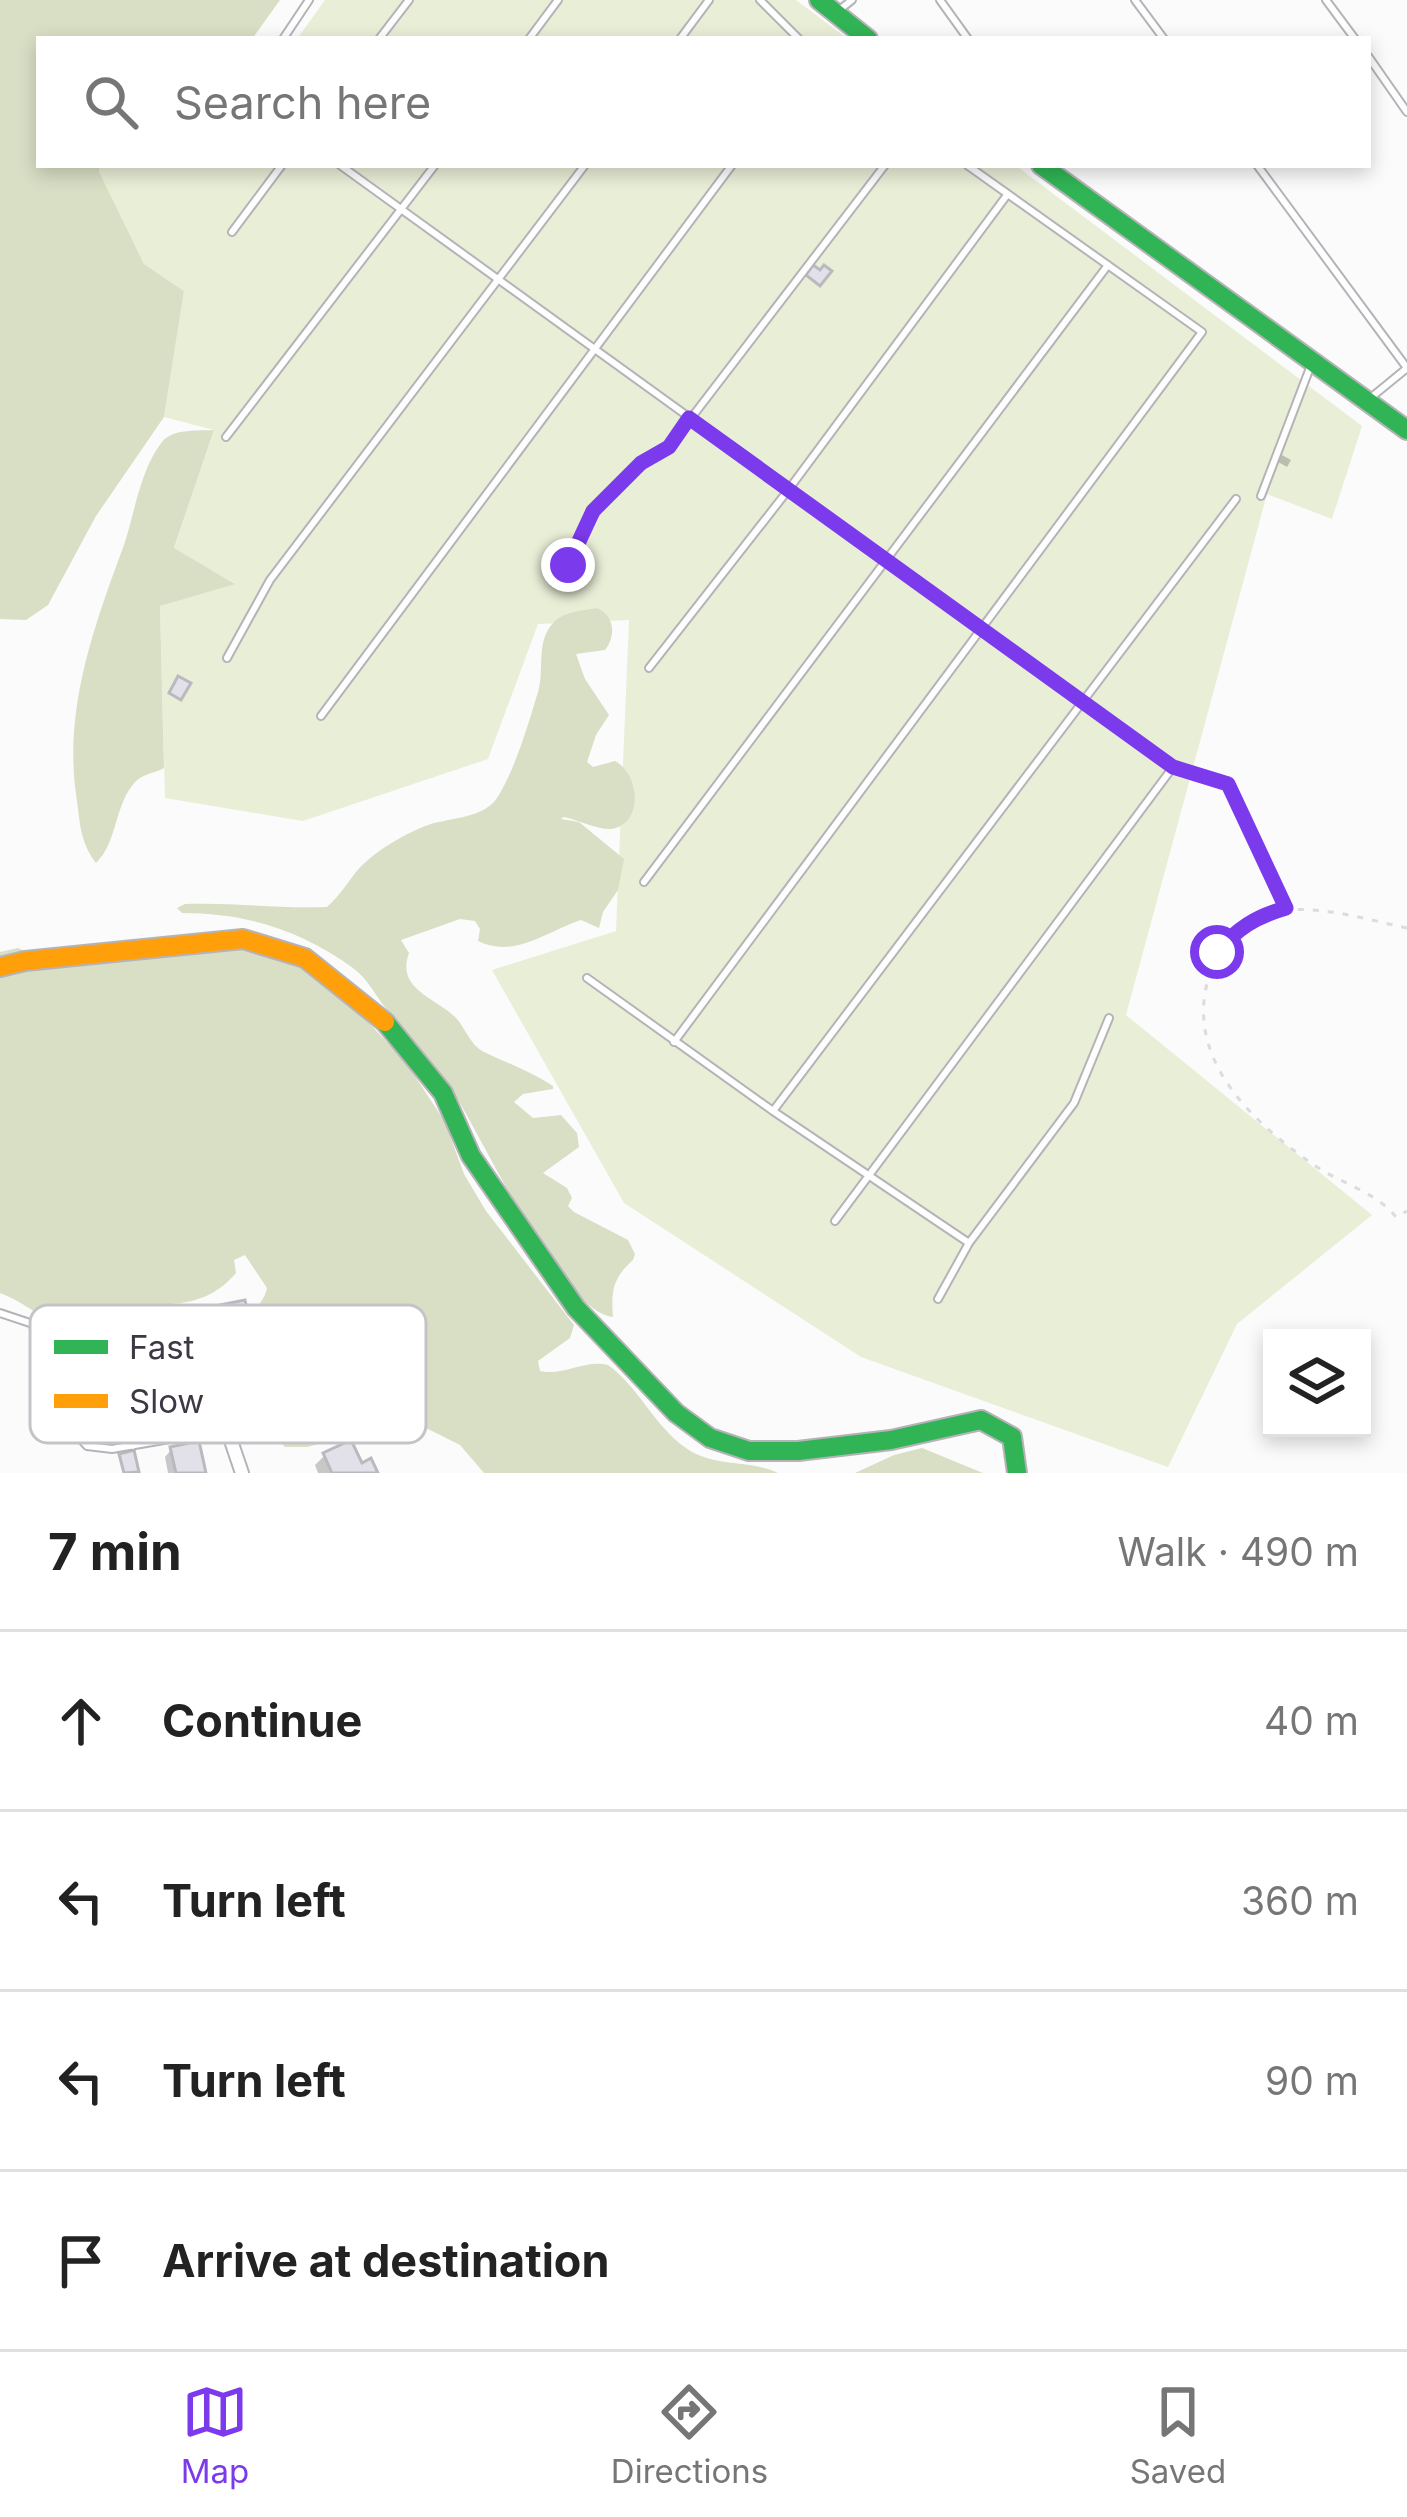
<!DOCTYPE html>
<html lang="en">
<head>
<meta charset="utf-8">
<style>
	:root { --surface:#fff; --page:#f2f2f2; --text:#222; --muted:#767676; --line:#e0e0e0; --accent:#7c3aed }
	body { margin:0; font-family:Inter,sans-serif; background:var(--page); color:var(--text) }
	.controls { position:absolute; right:36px; bottom:36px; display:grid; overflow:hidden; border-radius:0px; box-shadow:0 6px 18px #0003 }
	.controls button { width:108px; height:108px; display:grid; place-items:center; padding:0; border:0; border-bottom:3px solid var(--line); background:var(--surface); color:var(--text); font:60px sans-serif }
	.stop { position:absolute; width:36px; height:36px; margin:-27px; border:9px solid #7c3aed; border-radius:50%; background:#fff }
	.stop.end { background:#7c3aed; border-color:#fff; box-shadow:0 3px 12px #0008 }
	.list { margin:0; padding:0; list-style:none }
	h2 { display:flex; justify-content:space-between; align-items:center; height:156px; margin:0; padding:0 48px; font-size:51px }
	h2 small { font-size:39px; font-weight:400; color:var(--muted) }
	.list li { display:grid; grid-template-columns:78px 1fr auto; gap:36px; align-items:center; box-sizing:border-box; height:180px; padding:0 48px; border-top:3px solid var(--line) }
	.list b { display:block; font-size:45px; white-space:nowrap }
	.list em { font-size:39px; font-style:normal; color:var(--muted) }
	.icon { flex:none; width:66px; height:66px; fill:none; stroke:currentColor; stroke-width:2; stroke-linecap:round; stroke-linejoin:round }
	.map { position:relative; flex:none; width:1407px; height:1473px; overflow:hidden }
	.search { position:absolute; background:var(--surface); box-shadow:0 6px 18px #0003; left:36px; right:36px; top:36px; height:132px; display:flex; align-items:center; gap:30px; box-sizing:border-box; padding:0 42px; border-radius:0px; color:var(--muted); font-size:45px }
	.sheet { height:876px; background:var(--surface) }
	nav { display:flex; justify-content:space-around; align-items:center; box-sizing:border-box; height:168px; border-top:3px solid var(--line); background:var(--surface); font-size:33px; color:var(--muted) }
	nav a { display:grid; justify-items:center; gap:6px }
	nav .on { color:var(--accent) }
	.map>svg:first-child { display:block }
</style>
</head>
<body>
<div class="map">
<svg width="1407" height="1473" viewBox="0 0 1407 1473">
	<rect width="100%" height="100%" fill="#fbfbfb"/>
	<!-- green -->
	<path fill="#e9eed7" d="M 325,0 L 796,0 L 848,39 L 297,39 Z
		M 99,165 L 1015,165 L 1362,426 L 1332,519 L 1267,494 L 1126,1015 L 1372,1215 L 1237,1324 L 1168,1467 L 861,1357 L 624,1203 L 492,970 L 616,931 L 629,620 L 538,624 L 488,759 L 303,821 L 165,798 L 160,606 L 234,583 L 174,549 L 214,430 L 164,417 L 184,291 L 144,264 L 98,172 Z"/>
	<!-- forest -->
	<path fill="#d9dfc5" d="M 0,0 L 280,0 L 252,39 L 39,39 L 39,165 L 99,165 L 99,172 L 144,264 L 184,291 L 164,417 L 96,516 L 48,605 L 26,620 L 0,619 Z
		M 214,430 L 174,548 L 235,584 L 160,606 L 164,768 C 155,773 143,774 136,781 C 114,804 118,842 96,863 C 79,841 80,820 76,794 C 64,708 94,626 124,545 C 135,512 140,470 162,442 C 173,428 199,431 214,430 Z
		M 597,608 C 615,616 616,636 605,650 L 576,654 L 585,679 L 609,715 L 596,735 L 587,762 L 593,767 L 615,761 C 641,775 643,825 611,829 C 599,830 577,820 564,817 L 561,819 L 579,822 L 624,859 L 618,890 L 603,912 L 599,928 L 581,920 C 547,931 515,959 478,941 L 480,929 L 475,921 L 460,919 L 401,940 L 409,953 C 396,988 433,997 454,1016 C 465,1026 469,1044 484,1052 C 507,1063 530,1071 553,1086 L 553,1089 L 523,1094 L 514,1102 L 533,1118 L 561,1115 L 577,1133 L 579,1147 L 543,1173 L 567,1188 L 572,1198 L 568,1206 L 574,1212 L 628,1240 L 635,1254 L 633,1260 C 613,1278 611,1290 613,1317 C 560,1312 479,1128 447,1082 C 429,1057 407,1035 388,1011 C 376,997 369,980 353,968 C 301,930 246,913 182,913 L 177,908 L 185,904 C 233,902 279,909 327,907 C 339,896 346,885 356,872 C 373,852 401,836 425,826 C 448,817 485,820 499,795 C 516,766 528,725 538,692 C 545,669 535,641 554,622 C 565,611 582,611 597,608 Z
		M 215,943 L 285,957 L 320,976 L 371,1025 L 407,1064 L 445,1122 L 464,1174 L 486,1211 L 574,1325 L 570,1338 L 538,1361 L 540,1371 C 563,1376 587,1359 608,1365 C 639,1387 654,1426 686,1448 C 714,1468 749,1459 778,1473 L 484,1473 L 460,1445 L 424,1427 L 403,1421 L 307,1447 L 285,1447 C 268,1429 261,1409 268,1384 C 258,1364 240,1337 252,1315 C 258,1304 264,1301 267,1288 L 245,1255 L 234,1260 L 236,1273 C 201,1314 161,1301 113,1307 C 94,1309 80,1330 59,1324 C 43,1319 20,1300 0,1293 L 0,952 L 18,948 L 33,955 Z
		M 922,1448 L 983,1473 L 855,1473 L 894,1455 Z"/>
	<!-- shadow -->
	<path fill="#0003" d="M 1282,455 L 1291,460 L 1287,467 L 1278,462 Z
		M 171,1450 L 203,1473 L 168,1473 L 165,1457 Z
		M 324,1456 L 375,1473 L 318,1473 L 315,1465 Z"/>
	<!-- building -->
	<path fill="#e2e1ea" stroke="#bab9bf" stroke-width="3" d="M 813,265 L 820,270 L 824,265 L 832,271 L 820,286 L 806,275 Z
		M 178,676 L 191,683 L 181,700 L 169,693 Z
		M 245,1300 L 250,1323 L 225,1328 L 220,1305 Z
		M 351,1440 L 362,1463 L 371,1458 L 378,1473 L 332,1473 L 323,1453 Z
		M 199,1441 L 206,1473 L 176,1473 L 170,1447 Z
		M 134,1450 L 139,1472 L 124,1473 L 119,1454 Z"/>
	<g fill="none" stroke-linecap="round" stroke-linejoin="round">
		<!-- lane casing -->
		<g stroke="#b6b3b8" stroke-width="10">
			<path id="lane" d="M 760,0 L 799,39
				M 940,0 L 968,39
				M 1135,0 L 1164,39
				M 1326,0 L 1355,39
				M 838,11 L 852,0
				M 283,39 L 309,0
				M 379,39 L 409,0
				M 529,39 L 558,0
				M 680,39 L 709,0
				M 1368,56 L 1407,112
				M 340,165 L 1173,767 L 835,1221
				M 1257,165 L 1407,368
				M 232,232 L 282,165
				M 1368,400 L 1407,368
				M 226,437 L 435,165
				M 1261,496 L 1311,365
				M 568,565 C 595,507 611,480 669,447 L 885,165
				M 227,658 L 270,580 L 585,165
				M 649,668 L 789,489 L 1007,195
				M 321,716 L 732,165
				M 644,882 L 1108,265
				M 587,978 L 773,1111 L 969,1243
				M 674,1042 L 1202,332 L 967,165
				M 773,1111 L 1236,499
				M 938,1299 L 969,1243 L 1074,1103 L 1109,1018
				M 0,1313 L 30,1323 L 42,1334 L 78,1436 L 87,1446 L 112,1449 L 227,1429 L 205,1323 L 129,1320 L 44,1339
				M 124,1405 L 133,1446"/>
		</g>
		<!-- street casing -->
		<g stroke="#b6b3b8" stroke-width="16">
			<path id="street" d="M 227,1429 L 242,1473"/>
		</g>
		<!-- fast casing -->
		<g stroke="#b6b3b8" stroke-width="22">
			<path id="fast" d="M 819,0 L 868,39
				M 1041,165 L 1407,430
				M 385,1022 L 443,1093 L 471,1156 L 576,1308 L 676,1413 L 710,1438 L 749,1451 L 798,1451 L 891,1440 L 981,1420 L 1012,1437 L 1017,1473"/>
		</g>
		<!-- slow casing -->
		<g stroke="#b6b3b8" stroke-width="22">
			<path id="slow" d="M 0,967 L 25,961 L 243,939 L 305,958 L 385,1022"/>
		</g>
		<!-- path -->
		<path stroke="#dddbdd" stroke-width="3" stroke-dasharray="6 9" stroke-linecap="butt" d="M 1181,770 L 1228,784 L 1286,908
			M 1407,928 C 1344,915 1265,885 1220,949 C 1211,963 1208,977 1205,993 C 1193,1067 1256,1124 1311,1163 C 1338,1183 1374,1190 1396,1217 L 1407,1211"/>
		<!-- lane -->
		<use href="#lane" stroke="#fefefe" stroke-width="6"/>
		<!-- street -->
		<use href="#street" stroke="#fefefe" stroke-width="12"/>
		<!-- fast -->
		<use href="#fast" stroke="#30b455" stroke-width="18"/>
		<!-- slow -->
		<use href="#slow" stroke="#ff9f0a" stroke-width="18"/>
	</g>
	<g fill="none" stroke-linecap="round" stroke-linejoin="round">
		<!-- route -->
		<path stroke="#7c3aed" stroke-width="15" d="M 568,565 L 593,511 L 641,463 L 669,447 L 689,418 L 1173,767 L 1228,784 L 1286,908 C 1255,917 1238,928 1217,952"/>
	</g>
	<!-- legend -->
	<rect x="30" y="1305" width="396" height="138" rx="18" fill="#fff" stroke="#c5c3c7" stroke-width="3"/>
	<rect x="54" y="1340" width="54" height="14" fill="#30b455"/>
	<rect x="54" y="1394" width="54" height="14" fill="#ff9f0a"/>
	<g font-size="33" fill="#3e3744">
		<text x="129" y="1359">Fast</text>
		<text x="129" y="1413">Slow</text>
	</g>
</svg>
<div class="controls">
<button><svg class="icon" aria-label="layers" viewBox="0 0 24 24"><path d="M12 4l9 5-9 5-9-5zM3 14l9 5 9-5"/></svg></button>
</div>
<div class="stop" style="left:1217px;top:952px"></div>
<div class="stop end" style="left:568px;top:565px"></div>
<div class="search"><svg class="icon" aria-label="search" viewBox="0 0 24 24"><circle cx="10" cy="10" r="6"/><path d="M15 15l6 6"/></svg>Search here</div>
</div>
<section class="sheet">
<h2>7 min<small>Walk · 490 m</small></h2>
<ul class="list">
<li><svg class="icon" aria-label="ahead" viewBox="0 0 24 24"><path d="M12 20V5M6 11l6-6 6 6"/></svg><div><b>Continue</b></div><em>40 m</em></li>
<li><svg class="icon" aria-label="left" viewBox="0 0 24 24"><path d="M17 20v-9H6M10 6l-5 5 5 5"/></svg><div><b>Turn left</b></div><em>360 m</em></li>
<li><svg class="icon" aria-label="left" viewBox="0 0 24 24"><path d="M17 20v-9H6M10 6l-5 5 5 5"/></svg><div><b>Turn left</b></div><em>90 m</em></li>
<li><svg class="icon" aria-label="arrive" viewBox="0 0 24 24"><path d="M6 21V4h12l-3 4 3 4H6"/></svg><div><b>Arrive at destination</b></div></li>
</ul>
</section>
<nav>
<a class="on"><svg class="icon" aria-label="map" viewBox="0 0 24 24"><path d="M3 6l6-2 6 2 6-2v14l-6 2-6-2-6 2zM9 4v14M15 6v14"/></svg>Map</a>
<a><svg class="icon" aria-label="directions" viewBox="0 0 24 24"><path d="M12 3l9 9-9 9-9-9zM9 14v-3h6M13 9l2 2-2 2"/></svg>Directions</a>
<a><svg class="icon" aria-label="saved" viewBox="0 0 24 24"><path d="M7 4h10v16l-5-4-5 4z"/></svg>Saved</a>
</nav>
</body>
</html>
